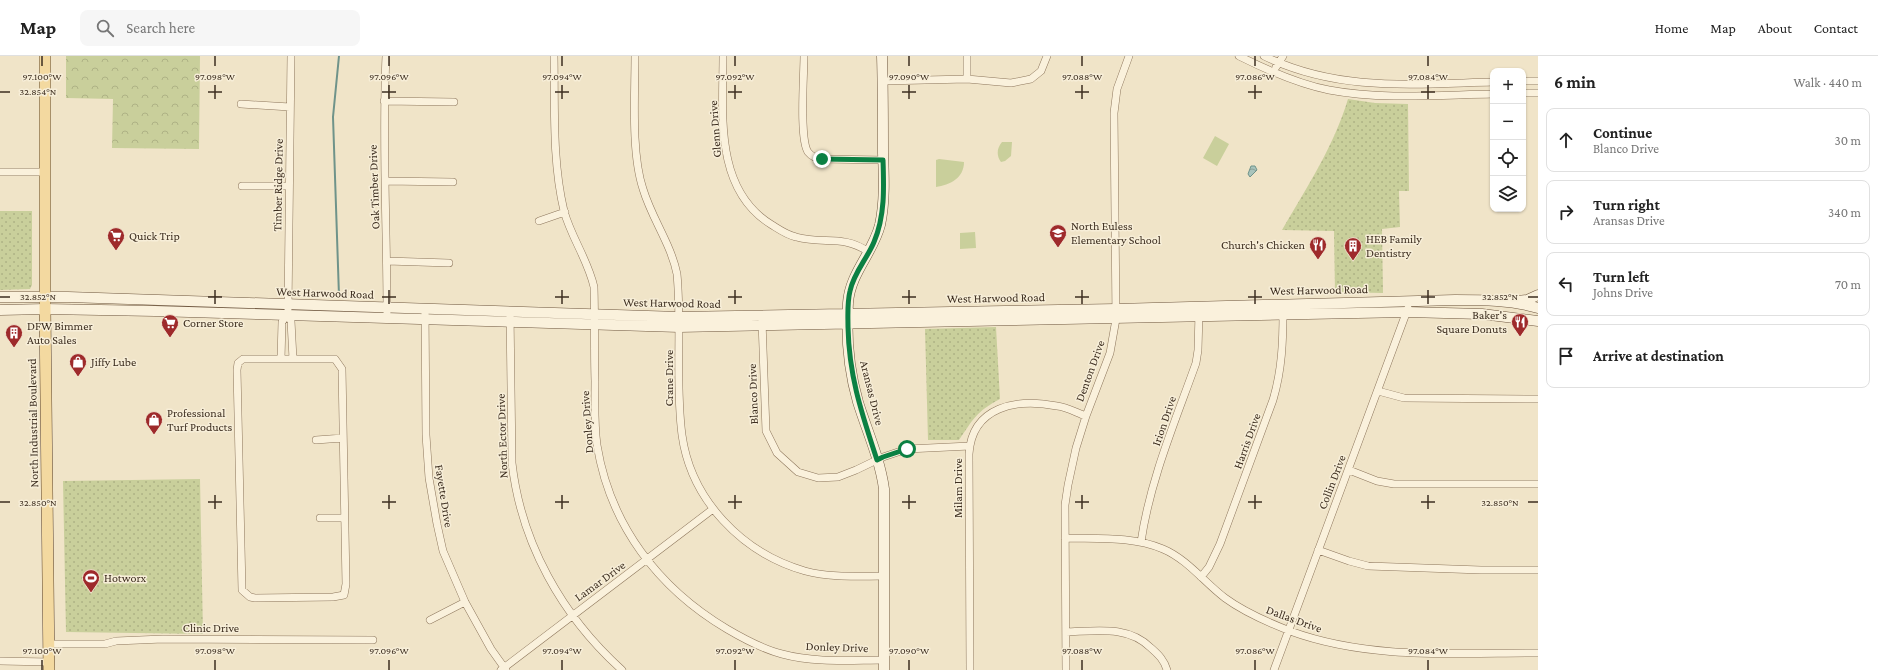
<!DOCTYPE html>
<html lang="en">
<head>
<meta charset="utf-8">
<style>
	:root { --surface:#fff; --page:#f6f6f6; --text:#222; --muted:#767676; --line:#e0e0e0 }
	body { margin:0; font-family:"Crimson Pro",serif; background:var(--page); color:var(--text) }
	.controls { position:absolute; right:12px; top:12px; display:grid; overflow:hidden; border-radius:8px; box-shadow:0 1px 3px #0004 }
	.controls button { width:36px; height:36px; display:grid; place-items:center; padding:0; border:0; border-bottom:1px solid var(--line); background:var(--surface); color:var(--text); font:20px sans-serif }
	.stop { position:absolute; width:12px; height:12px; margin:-9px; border:3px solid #0b8043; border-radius:50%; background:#fff }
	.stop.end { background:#0b8043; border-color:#fff; box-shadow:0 1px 4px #0008 }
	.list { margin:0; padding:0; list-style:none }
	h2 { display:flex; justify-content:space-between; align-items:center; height:52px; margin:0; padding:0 16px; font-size:17px }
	h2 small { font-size:13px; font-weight:400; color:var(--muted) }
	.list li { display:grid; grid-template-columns:26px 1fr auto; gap:12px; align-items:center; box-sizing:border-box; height:64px; margin:0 8px 8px; padding:0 8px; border:1px solid var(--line); border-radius:8px }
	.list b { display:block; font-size:15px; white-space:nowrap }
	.list p { margin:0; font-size:13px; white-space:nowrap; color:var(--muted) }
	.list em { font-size:13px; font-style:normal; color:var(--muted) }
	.icon { flex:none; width:22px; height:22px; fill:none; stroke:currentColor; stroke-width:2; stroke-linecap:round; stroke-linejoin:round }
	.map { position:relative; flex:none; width:1538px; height:614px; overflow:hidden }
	header { display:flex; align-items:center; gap:24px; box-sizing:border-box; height:56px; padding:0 20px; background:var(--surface); border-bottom:1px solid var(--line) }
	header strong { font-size:19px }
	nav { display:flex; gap:22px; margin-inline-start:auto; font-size:14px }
	.search { width:280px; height:36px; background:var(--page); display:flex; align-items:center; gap:10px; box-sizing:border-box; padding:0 14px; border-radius:8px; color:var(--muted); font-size:15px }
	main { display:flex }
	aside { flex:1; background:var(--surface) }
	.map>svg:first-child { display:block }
</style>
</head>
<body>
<header>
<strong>Map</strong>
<div class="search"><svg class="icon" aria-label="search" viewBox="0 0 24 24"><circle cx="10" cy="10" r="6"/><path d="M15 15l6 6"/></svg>Search here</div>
<nav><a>Home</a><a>Map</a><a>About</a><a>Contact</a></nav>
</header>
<main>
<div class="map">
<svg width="1538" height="614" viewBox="0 0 1538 614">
	<defs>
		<pattern id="grass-dots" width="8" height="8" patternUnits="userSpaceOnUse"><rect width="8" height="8" fill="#c9cf9b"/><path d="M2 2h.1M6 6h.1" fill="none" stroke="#aeb285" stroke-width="1.8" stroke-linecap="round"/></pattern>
		<pattern id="forest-crowns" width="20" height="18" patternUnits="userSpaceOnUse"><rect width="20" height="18" fill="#c9cf9b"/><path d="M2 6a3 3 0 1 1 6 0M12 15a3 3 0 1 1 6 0" fill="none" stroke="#aeb285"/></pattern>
		<pattern id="water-waves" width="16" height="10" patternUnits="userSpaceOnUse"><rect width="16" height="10" fill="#a9c4bc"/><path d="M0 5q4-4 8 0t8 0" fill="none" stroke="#8ba098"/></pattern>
	</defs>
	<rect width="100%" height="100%" fill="#f0e4c8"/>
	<!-- grass -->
	<path fill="url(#grass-dots)" d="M 1348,43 L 1375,47 L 1408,48 L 1409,135 L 1399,135 L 1400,171 L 1382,173 L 1383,237 L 1335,236 L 1334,175 L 1282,174 C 1307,131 1334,90 1348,43 Z
		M 0,155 L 32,155 L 32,229 L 30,233 L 0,234 Z
		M 996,271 L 1000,343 C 976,356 974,362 959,384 L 928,384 L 925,273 Z
		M 200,423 L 203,578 L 66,576 L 63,425 Z"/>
	<!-- forest -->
	<path fill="url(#forest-crowns)" d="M 66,0 L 200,0 L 199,93 L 112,92 L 113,43 L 66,42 Z"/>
	<!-- green -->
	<path fill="#c9cf9b" d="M 1215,80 L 1229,88 L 1217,110 L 1203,102 Z
		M 1002,86 L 1012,86 L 1011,100 L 1005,105 L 1001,106 C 996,99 997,92 1002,86 Z
		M 939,103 L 964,106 C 964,122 950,129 936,131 L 936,104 Z
		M 975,176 L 976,192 L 960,193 L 960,177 Z"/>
	<!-- water -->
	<path fill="url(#water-waves)" stroke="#6f938a" d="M 1251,110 L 1255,110 L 1257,114 L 1250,121 L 1248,118 Z"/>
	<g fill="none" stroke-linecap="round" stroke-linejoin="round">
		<!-- stream -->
		<path stroke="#6f938a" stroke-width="2" d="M 339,0 L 333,61 L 339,240"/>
		<!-- street casing -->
		<g stroke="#8d765c" stroke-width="8">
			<path id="street" d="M 386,0 C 382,85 387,170 387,256
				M 554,0 C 555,52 552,104 564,155 C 571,181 588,204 594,231 C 595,263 594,294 595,325 C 595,346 594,368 597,389 C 610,469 658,532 727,573 C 744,583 762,593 782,598 C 815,607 850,604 884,604
				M 635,0 C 635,39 631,97 643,133 C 652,163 671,188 677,218 C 682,271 675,326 682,379 C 691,444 742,497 805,515 C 831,522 858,520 884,520
				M 723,0 C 723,58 714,134 772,169 C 780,174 787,179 796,181 C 825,189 842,178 869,196
				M 804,0 C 804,19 799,83 808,96 C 812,101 816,102 822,103 L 883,104
				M 1239,0 C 1267,14 1298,28 1329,34 C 1382,44 1439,39 1493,38
				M 1264,0 C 1338,36 1413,28 1493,26
				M 1276,11 L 1283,0
				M 967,23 L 967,0
				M 883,25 L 967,23 L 1011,27 L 1031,23 L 1041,15 L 1047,0
				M 1523,25 L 1538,25
				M 1523,37 L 1538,37
				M 384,45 L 454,46
				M 241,48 L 290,51
				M 0,116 L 45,116
				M 386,125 L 453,126
				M 242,130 L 288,130
				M 539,165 L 565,156
				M 387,205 L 449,207
				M 288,253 L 291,0
				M 425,253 L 426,379 L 429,422 L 437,468 L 443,495 L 465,546 L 491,593 L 506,614
				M 510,256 L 512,407 C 521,487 562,560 622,614
				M 287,259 L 291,265 L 293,303
				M 762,265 L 766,375 L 777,397 L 798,416 L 818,422 L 838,421 L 856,414 L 883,401 L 907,393 L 970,390
				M 243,303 L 335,303 L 342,313 L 346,528 L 344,539 L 333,541 L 255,542 L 250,541 L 242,534 L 237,314 L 238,307 Z
				M 281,303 L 282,266 L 287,259
				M 1378,335 L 1404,342 L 1538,343
				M 316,384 L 343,382
				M 1349,414 L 1377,425 L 1394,428 L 1538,428
				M 320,462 L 344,462
				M 1065,482 C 1098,483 1132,480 1163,493 C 1187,503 1205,527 1225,542 C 1244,556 1267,566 1290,575 C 1369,604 1455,597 1538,597
				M 1141,486 C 1150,424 1175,366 1196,307 L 1198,294 L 1199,257
				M 1318,494 L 1349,505 L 1368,510 L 1481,514 L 1538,514
				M 1201,521 L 1209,511 L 1220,488 L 1273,344 C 1282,314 1283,285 1283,255
				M 430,564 L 465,546
				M 1066,576 C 1096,575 1128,569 1151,592 C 1159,599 1164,604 1167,614
				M 49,588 L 105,588 L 116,585 L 163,583 L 373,584
				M 0,605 L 49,606
				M 501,614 L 713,453
				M 970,614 L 969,398 C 972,350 1017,342 1057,350 C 1067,351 1077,357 1086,360
				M 1066,614 L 1065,449 L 1068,429 L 1076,392 L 1086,360 L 1110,297 L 1116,263 L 1114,57 L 1117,33 L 1129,0
				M 1274,614 L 1408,252"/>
		</g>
		<!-- secondary casing -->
		<g stroke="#6f573f" stroke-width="11">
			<path id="secondary" d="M 882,0 C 883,32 883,65 883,97 C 884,121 885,146 880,169 C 873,197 850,217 848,247 C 846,280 849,315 858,346 C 867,375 880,403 884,433 L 884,614
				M 0,241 L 68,241 L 679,261 L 1116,253 L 1455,244 C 1483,244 1511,244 1538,252
				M 1517,245 L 1527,244 L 1538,239
				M 0,254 L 45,253 L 155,255 L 679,271 L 1407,256 L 1482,258 L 1538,265"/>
		</g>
		<!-- primary casing -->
		<g stroke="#5b4430" stroke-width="12">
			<path id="primary" d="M 45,0 L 45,253 L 49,614"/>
		</g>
		<!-- street -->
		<use href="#street" stroke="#faf1dc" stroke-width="7"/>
		<!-- secondary -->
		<use href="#secondary" stroke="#faf1dc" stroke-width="10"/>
		<!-- primary -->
		<use href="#primary" stroke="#f3d9a0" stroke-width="11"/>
	</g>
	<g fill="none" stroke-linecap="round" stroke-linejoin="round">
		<!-- route -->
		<path stroke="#0b8043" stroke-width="5" d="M 822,103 L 883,104 C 884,132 885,160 874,186 C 867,203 854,216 850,235 C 847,247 848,259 848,271 C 849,321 862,358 877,404 L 883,401 L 907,393"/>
	</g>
	<!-- ticks -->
	<path fill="none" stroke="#3d2e20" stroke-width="1.5" d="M 42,0 L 42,10M 215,0 L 215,10M 389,0 L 389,10M 562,0 L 562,10M 735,0 L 735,10M 909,0 L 909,10M 1082,0 L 1082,10M 1255,0 L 1255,10M 1428,0 L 1428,10M 215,29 L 215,43M 389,29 L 389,43M 562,29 L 562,43M 735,29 L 735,43M 909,29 L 909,43M 1082,29 L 1082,43M 1255,29 L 1255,43M 1428,29 L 1428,43M 0,36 L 10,36M 208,36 L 222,36M 382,36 L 396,36M 555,36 L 569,36M 728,36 L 742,36M 902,36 L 916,36M 1075,36 L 1089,36M 1248,36 L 1262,36M 1421,36 L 1435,36M 215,234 L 215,248M 389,234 L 389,248M 562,234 L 562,248M 735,234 L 735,248M 909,234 L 909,248M 1082,234 L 1082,248M 1255,234 L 1255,248M 1428,234 L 1428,248M 0,241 L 10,241M 208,241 L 222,241M 382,241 L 396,241M 555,241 L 569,241M 728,241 L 742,241M 902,241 L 916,241M 1075,241 L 1089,241M 1248,241 L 1262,241M 1421,241 L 1435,241M 1528,241 L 1538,241M 215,439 L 215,453M 389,439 L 389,453M 562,439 L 562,453M 735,439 L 735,453M 909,439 L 909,453M 1082,439 L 1082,453M 1255,439 L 1255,453M 1428,439 L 1428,453M 0,446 L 10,446M 208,446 L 222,446M 382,446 L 396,446M 555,446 L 569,446M 728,446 L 742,446M 902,446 L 916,446M 1075,446 L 1089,446M 1248,446 L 1262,446M 1421,446 L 1435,446M 1528,446 L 1538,446M 42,604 L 42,614M 215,604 L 215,614M 389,604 L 389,614M 562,604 L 562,614M 735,604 L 735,614M 909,604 L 909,614M 1082,604 L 1082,614M 1255,604 L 1255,614M 1428,604 L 1428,614"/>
	<!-- icons -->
	<defs>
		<g id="school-pin" transform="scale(0.9)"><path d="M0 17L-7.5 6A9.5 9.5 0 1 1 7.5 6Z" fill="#9e2a2b" stroke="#f7eed8"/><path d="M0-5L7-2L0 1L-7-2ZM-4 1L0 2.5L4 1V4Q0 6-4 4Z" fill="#fff"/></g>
		<g id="supermarket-pin" transform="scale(0.9)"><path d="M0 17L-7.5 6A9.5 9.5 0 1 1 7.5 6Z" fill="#9e2a2b" stroke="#f7eed8"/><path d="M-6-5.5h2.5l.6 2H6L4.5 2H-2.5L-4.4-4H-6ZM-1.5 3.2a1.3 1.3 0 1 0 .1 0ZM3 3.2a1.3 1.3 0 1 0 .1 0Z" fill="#fff"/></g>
		<g id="restaurant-pin" transform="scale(0.9)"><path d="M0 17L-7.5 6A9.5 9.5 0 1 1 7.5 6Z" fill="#9e2a2b" stroke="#f7eed8"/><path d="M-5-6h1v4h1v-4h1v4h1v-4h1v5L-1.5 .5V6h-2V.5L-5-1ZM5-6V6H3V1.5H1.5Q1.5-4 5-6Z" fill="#fff"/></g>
		<g id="building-pin" transform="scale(0.9)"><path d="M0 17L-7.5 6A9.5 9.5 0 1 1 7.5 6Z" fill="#9e2a2b" stroke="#f7eed8"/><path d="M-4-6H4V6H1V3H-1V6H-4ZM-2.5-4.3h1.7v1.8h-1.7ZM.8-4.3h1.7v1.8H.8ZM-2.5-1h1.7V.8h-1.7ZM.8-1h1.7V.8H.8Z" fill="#fff"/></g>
		<g id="shop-pin" transform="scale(0.9)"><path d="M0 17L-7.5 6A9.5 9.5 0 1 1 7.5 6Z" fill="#9e2a2b" stroke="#f7eed8"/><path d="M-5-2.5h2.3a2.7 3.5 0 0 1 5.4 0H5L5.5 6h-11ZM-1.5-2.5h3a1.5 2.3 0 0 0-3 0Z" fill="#fff"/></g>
		<g id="stadium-pin" transform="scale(0.9)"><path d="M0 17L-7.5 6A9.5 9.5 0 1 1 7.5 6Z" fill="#9e2a2b" stroke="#f7eed8"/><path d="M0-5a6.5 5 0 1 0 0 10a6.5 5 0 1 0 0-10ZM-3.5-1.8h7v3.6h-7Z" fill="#fff"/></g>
	</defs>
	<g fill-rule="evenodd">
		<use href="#school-pin" x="1058" y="177"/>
		<use href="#supermarket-pin" x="116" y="180"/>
		<use href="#restaurant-pin" x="1318" y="189"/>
		<use href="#building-pin" x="1353" y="190"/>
		<use href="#restaurant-pin" x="1520" y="266"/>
		<use href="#supermarket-pin" x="170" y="267"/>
		<use href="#building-pin" x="14" y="277"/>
		<use href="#shop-pin" x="78" y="306"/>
		<use href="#shop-pin" x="154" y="364"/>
		<use href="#stadium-pin" x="91" y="522"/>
	</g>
	<g text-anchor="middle" stroke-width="3" stroke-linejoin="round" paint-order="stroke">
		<!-- street labels -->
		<g font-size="12" fill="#3d2e20" stroke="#f7eed8">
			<text transform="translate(715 73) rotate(-94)" y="4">Glenn Drive</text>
			<text transform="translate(278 129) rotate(-89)" y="4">Timber Ridge Drive</text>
			<text transform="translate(374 131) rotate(-92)" y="4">Oak Timber Drive</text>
			<text transform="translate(1319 234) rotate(-1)" y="4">West Harwood Road</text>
			<text transform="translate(325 237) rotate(2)" y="4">West Harwood Road</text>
			<text transform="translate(996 242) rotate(-1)" y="4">West Harwood Road</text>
			<text transform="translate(672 247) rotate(1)" y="4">West Harwood Road</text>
			<text transform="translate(1090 315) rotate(-70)" y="4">Denton Drive</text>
			<text transform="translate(669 322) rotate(-90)" y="4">Crane Drive</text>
			<text transform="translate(872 337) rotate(76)" y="4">Aransas Drive</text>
			<text transform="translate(753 338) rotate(-92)" y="4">Blanco Drive</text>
			<text transform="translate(1164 365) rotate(-71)" y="4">Irion Drive</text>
			<text transform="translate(587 366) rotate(-94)" y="4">Donley Drive</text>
			<text transform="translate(33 367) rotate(-91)" y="4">North Industrial Boulevard</text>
			<text transform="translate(502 380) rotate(-92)" y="4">North Ector Drive</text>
			<text transform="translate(1247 385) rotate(-70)" y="4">Harris Drive</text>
			<text transform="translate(1332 426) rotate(-69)" y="4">Collin Drive</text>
			<text transform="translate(958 432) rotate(-90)" y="4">Milam Drive</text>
			<text transform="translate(444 440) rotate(81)" y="4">Fayette Drive</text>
			<text transform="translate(600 525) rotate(-36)" y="4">Lamar Drive</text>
			<text transform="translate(1294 563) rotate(20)" y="4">Dallas Drive</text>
			<text x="211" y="576">Clinic Drive</text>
			<text transform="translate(837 591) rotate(2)" y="4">Donley Drive</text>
		</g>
		<!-- poi labels -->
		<g font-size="12" fill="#3d2e20" stroke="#f7eed8" text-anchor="start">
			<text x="1071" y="174">North Euless<tspan x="1071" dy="14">Elementary School</tspan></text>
			<text x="129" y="184">Quick Trip</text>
			<text x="1366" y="187">HEB Family<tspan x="1366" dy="14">Dentistry</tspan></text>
			<text x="1305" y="193" text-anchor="end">Church's Chicken</text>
			<text x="1507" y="263" text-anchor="end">Baker's<tspan x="1507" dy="14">Square Donuts</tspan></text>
			<text x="183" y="271">Corner Store</text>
			<text x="27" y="274">DFW Bimmer<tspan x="27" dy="14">Auto Sales</tspan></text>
			<text x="91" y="310">Jiffy Lube</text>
			<text x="167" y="361">Professional<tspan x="167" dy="14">Turf Products</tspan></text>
			<text x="104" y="526">Hotworx</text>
		</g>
	</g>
	<g font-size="10" text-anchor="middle" fill="#3d2e20" stroke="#f7eed8" stroke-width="3" stroke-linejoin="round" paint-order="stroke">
		<text x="42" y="24">97.100°W</text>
		<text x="215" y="24">97.098°W</text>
		<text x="389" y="24">97.096°W</text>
		<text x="562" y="24">97.094°W</text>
		<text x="735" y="24">97.092°W</text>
		<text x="909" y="24">97.090°W</text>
		<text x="1082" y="24">97.088°W</text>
		<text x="1255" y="24">97.086°W</text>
		<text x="1428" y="24">97.084°W</text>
		<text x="38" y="39">32.854°N</text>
		<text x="38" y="244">32.852°N</text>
		<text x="1500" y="244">32.852°N</text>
		<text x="38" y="450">32.850°N</text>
		<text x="1500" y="450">32.850°N</text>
		<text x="42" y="598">97.100°W</text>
		<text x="215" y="598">97.098°W</text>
		<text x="389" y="598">97.096°W</text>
		<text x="562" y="598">97.094°W</text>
		<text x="735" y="598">97.092°W</text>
		<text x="909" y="598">97.090°W</text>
		<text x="1082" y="598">97.088°W</text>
		<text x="1255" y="598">97.086°W</text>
		<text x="1428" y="598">97.084°W</text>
	</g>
</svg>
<div class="controls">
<button>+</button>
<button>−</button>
<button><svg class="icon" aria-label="locate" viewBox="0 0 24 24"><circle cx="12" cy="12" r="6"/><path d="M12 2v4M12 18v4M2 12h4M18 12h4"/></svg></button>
<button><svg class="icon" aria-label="layers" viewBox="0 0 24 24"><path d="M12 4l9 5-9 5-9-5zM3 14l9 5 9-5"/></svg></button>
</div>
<div class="stop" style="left:907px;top:393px"></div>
<div class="stop end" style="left:822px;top:103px"></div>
</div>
<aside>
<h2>6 min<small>Walk · 440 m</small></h2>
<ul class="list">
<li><svg class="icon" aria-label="ahead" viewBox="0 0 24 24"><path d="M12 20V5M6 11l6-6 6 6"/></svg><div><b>Continue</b><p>Blanco Drive</p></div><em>30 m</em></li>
<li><svg class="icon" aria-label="right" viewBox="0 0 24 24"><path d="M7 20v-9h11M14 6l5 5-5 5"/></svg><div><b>Turn right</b><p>Aransas Drive</p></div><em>340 m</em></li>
<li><svg class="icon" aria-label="left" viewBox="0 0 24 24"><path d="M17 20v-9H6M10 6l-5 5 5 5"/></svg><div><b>Turn left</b><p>Johns Drive</p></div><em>70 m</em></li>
<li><svg class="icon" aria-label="arrive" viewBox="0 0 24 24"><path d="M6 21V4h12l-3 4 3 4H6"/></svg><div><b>Arrive at destination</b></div></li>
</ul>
</aside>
</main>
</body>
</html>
